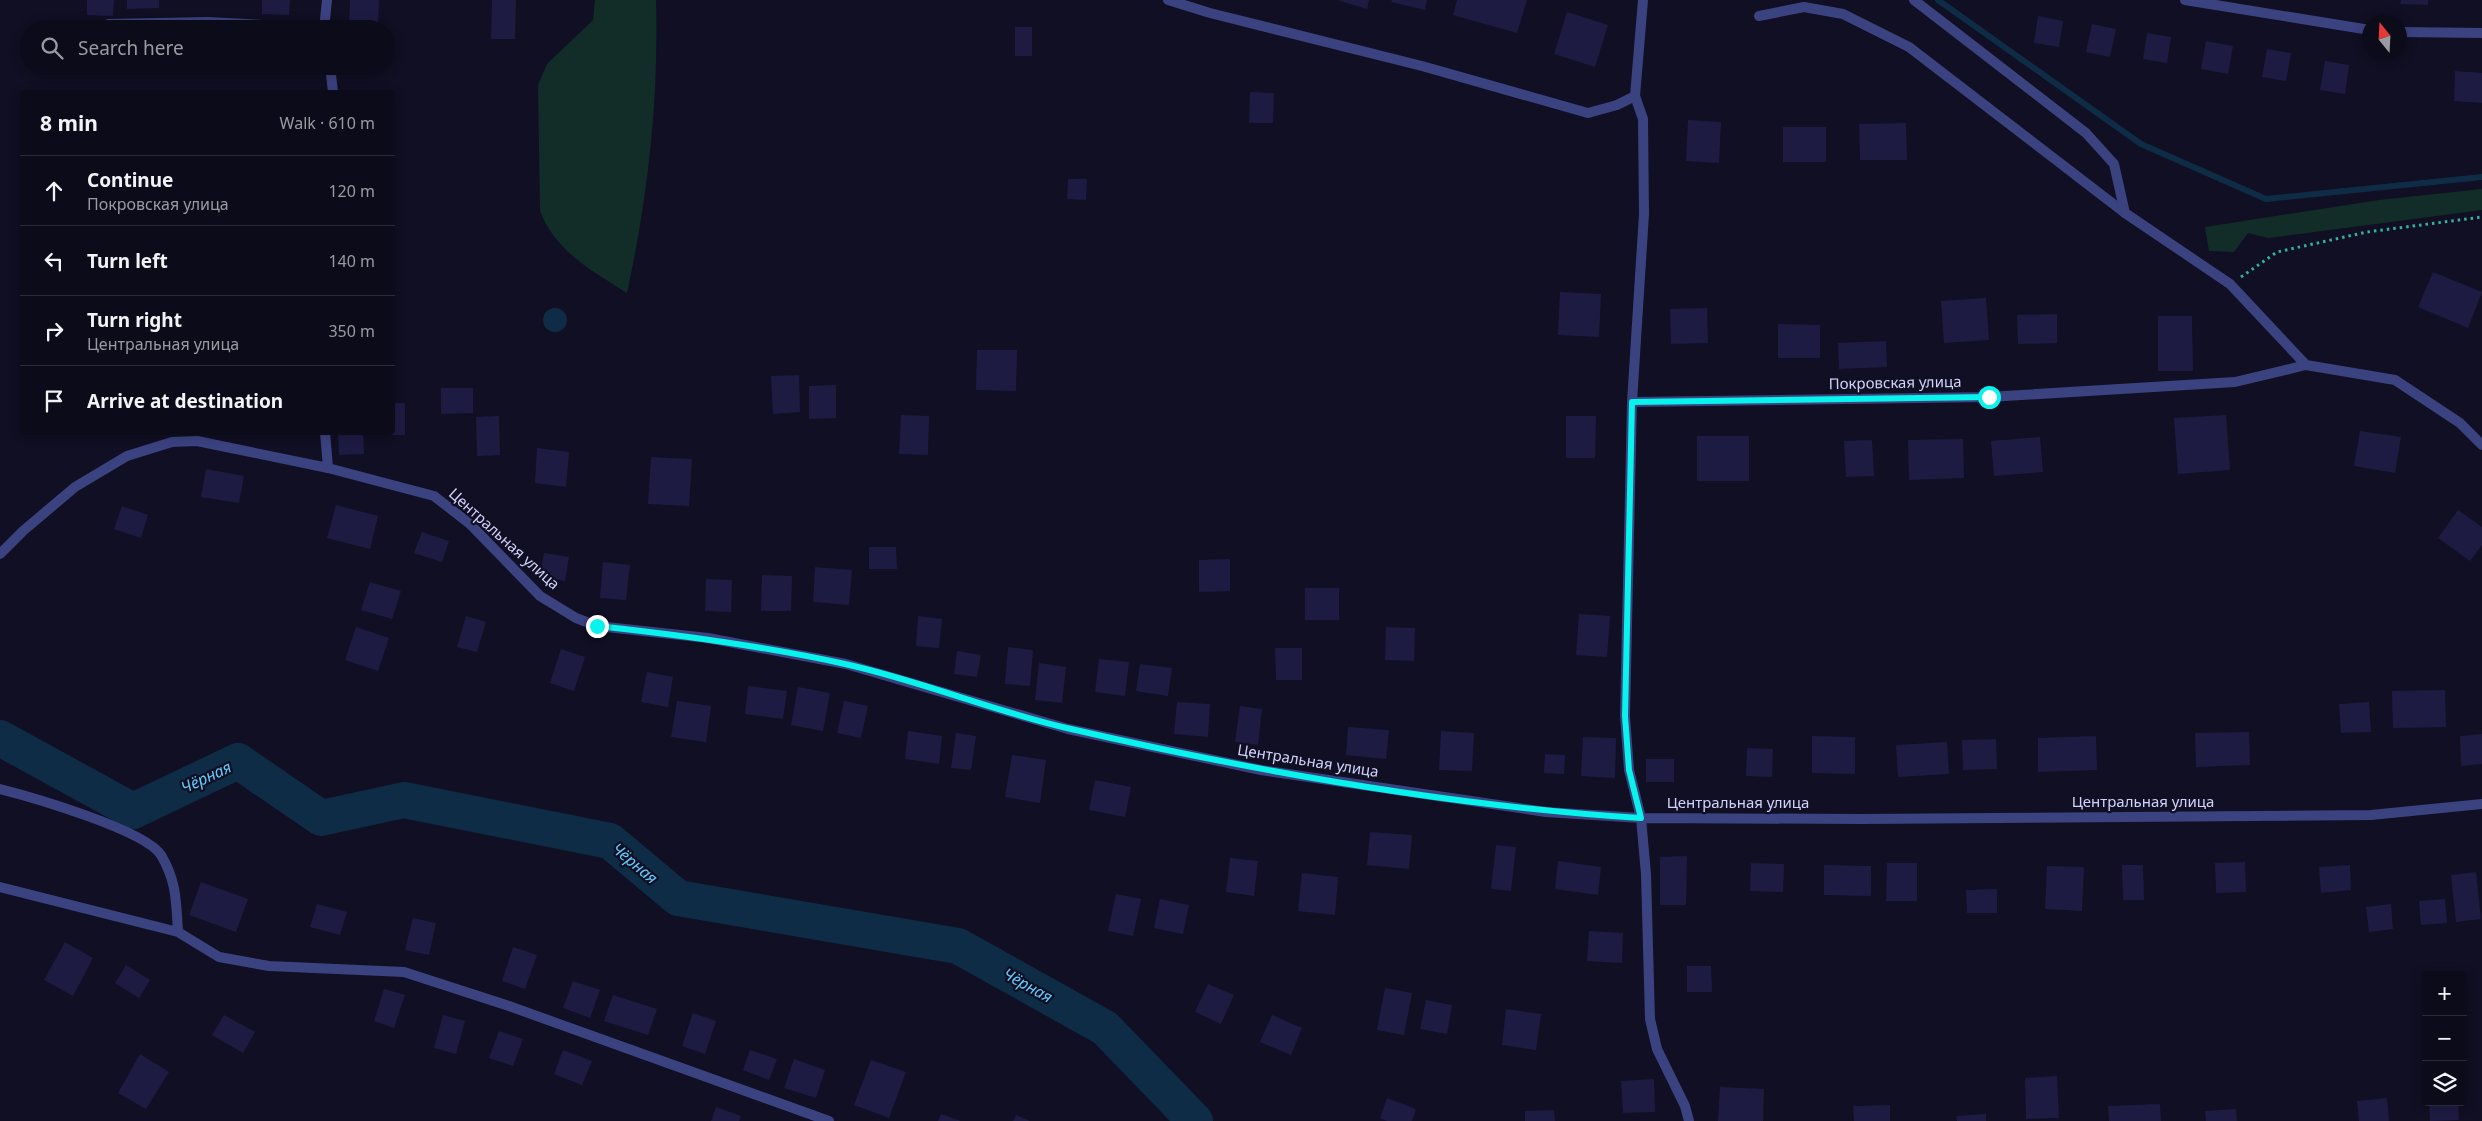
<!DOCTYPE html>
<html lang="en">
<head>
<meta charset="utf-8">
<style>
	:root { --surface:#0c0b1a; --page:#151423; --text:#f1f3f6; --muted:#9a9ba2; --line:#2c2b39 }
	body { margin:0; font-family:"Noto Sans",sans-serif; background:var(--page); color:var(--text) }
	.controls { position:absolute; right:15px; bottom:15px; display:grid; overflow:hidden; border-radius:5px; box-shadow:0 2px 12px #0003 }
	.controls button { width:45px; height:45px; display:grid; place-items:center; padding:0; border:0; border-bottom:1px solid var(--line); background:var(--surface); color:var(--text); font:25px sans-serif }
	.compass { position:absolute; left:2362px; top:15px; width:45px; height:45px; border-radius:50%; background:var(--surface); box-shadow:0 2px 12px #0003; rotate:342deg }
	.stop { position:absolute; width:15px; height:15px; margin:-11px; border:4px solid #08f3ec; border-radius:50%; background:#fff }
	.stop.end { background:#08f3ec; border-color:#fff; box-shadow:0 1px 5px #0008 }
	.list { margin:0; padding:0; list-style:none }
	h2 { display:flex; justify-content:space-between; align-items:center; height:65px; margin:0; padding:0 20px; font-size:21px }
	h2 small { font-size:16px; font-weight:400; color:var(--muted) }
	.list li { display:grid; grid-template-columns:32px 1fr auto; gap:15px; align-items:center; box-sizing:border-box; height:70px; padding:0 20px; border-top:1px solid var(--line) }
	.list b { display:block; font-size:19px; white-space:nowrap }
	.list p { margin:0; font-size:16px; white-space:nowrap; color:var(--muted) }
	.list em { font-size:16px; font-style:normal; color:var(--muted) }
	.icon { flex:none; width:28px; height:28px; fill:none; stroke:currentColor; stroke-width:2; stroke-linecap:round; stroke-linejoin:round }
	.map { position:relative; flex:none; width:2482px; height:1121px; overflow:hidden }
	.search { position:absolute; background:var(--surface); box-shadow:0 2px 12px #0003; left:20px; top:20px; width:375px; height:55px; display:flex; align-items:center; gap:12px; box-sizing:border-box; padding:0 18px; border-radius:28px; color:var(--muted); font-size:19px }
	.panel { position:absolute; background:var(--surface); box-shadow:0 2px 12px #0003; left:20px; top:90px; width:375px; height:345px; border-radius:5px }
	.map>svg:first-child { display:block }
</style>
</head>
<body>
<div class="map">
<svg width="2482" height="1121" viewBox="0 0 2482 1121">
	<rect width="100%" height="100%" fill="#100f23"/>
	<!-- green -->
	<path fill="#122d28" d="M 595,0 L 656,0 C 659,98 648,197 627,293 C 591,270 556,252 540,211 L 538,85 L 547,64 L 593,20 Z
		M 2482,189 L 2482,210 L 2268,238 L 2248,233 L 2234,252 L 2209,251 L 2205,227 L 2379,200 Z"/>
	<!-- water -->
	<path fill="#0f2c46" d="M543 320a12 12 0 1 1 24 0a12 12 0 1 1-24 0Z"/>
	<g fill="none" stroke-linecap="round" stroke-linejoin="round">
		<!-- stream -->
		<path stroke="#0f2c46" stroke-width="6" d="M 1938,0 L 2141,144 L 2266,199 L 2482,177"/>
		<!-- river -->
		<path stroke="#0f2c46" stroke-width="36" d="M 0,738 L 133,811 L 238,761 L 321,818 L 404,800 L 610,841 L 678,898 L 958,946 L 1105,1028 L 1195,1121"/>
	</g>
	<!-- building -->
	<path fill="#1e1b43" d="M 87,0 L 114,0 L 113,16 L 87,15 Z
		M 127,0 L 159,0 L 159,8 L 127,9 Z
		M 262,0 L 290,0 L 289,15 L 262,14 Z
		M 350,0 L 379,0 L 378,27 L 349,26 Z
		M 492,0 L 516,0 L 515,39 L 491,39 Z
		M 1337,0 L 1369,0 L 1367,9 Z
		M 1392,0 L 1427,0 L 1425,10 L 1391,2 Z
		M 1457,0 L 1527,0 L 1517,33 L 1453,15 Z
		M 2401,0 L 2428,0 L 2428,5 L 2400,4 Z
		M 1567,12 L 1608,25 L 1595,67 L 1554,54 Z
		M 2038,16 L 2063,21 L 2059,47 L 2034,43 Z
		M 2092,24 L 2116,29 L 2110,57 L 2086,52 Z
		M 1015,27 L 1032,27 L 1032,56 L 1015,56 Z
		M 2147,33 L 2171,37 L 2167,63 L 2143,59 Z
		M 2206,41 L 2233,46 L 2228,74 L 2201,69 Z
		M 2267,49 L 2291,53 L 2286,81 L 2262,77 Z
		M 2325,61 L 2349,65 L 2345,94 L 2320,90 Z
		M 2455,71 L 2482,73 L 2482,103 L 2454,101 Z
		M 1250,92 L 1274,93 L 1273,123 L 1249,123 Z
		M 1688,120 L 1721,122 L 1719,163 L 1686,161 Z
		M 1906,123 L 1907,160 L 1860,160 L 1859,124 Z
		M 1783,127 L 1826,127 L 1826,162 L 1783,162 Z
		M 1068,179 L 1087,179 L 1086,200 L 1067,199 Z
		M 2433,272 L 2482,292 L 2468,328 L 2418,307 Z
		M 1560,292 L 1601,294 L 1599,337 L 1558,335 Z
		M 1986,298 L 1989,340 L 1944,343 L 1941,301 Z
		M 1707,308 L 1708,343 L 1671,344 L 1670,309 Z
		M 2057,314 L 2057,343 L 2018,344 L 2017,315 Z
		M 2158,316 L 2192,316 L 2193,371 L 2158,371 Z
		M 1778,324 L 1820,325 L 1820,358 L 1778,358 Z
		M 1886,341 L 1887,367 L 1839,369 L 1838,343 Z
		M 977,350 L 1017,350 L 1016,391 L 976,390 Z
		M 799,375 L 800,412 L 773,414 L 771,376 Z
		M 836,385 L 836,418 L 809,419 L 809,386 Z
		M 441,388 L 473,388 L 473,413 L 441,414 Z
		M 392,403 L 405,403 L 405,435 L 373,435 L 373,432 L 392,432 Z
		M 901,415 L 929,416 L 928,455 L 899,454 Z
		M 2226,415 L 2230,470 L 2178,474 L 2174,418 Z
		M 499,416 L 500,455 L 477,456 L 476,417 Z
		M 1566,416 L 1596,416 L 1595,458 L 1566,458 Z
		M 2360,431 L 2401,437 L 2395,473 L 2354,466 Z
		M 338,432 L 363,432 L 364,454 L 339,455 Z
		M 1697,436 L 1749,436 L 1749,481 L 1697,481 Z
		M 2040,437 L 2043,472 L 1994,476 L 1991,441 Z
		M 1963,439 L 1964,478 L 1909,480 L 1908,440 Z
		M 1872,440 L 1874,476 L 1846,477 L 1844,441 Z
		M 537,448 L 569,452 L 566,487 L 535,483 Z
		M 651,457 L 692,459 L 689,506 L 648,504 Z
		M 206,469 L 244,476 L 239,503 L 201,497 Z
		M 336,505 L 378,516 L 370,549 L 327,538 Z
		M 122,506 L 148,515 L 141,538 L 114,529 Z
		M 2458,510 L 2482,527 L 2482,545 L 2470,561 L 2438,538 Z
		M 422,532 L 449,541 L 442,562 L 414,553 Z
		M 869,547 L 896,547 L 897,569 L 869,569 Z
		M 544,553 L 569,557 L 565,581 L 540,576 Z
		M 1230,559 L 1230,591 L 1199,592 L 1199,560 Z
		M 603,562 L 630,565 L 626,600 L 600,598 Z
		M 815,567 L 852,570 L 849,605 L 813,602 Z
		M 762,575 L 792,576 L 791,611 L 761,611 Z
		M 706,579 L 732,580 L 731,612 L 705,611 Z
		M 370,582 L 401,591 L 392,619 L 361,610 Z
		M 1305,588 L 1339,588 L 1339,620 L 1305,620 Z
		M 1579,614 L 1610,616 L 1607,657 L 1576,655 Z
		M 466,616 L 486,622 L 477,652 L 457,647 Z
		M 918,616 L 942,619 L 939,648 L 916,646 Z
		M 356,627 L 389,638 L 378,671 L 345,660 Z
		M 1386,627 L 1415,628 L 1414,661 L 1385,660 Z
		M 1008,647 L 1033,650 L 1030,686 L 1005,684 Z
		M 1275,648 L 1302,648 L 1302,680 L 1276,680 Z
		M 561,649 L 585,657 L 574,691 L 550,683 Z
		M 957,651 L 981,655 L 977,677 L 954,674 Z
		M 1099,659 L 1129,662 L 1125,696 L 1095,692 Z
		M 1039,663 L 1066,667 L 1062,703 L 1035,700 Z
		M 1140,664 L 1172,668 L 1168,696 L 1136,691 Z
		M 647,672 L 673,677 L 668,707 L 641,702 Z
		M 748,686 L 787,691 L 783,719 L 745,714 Z
		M 798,687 L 830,693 L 823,731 L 791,725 Z
		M 2445,690 L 2446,727 L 2393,728 L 2392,691 Z
		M 677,701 L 711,706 L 706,742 L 671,737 Z
		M 844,701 L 868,706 L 861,738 L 837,733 Z
		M 1177,702 L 1210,704 L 1208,737 L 1174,734 Z
		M 2369,702 L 2371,732 L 2341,733 L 2339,704 Z
		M 1240,706 L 1262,709 L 1258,745 L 1235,742 Z
		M 1348,727 L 1389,730 L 1386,759 L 1346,755 Z
		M 908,731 L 942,736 L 939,764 L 905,759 Z
		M 1441,731 L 1474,733 L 1472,771 L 1439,770 Z
		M 2249,732 L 2250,765 L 2196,767 L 2195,733 Z
		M 956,733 L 976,736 L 971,770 L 951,768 Z
		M 2482,734 L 2482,764 L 2461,766 L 2460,736 Z
		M 1812,736 L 1855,737 L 1855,774 L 1812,773 Z
		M 2096,736 L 2097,770 L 2038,772 L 2038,738 Z
		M 1583,737 L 1616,738 L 1615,778 L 1581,776 Z
		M 1996,739 L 1997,769 L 1963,770 L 1962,740 Z
		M 1947,742 L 1949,774 L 1898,777 L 1896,745 Z
		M 1747,748 L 1773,749 L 1772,777 L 1746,776 Z
		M 1545,754 L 1565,755 L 1564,774 L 1544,773 Z
		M 1012,755 L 1046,760 L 1040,803 L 1005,797 Z
		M 1646,759 L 1674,759 L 1674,782 L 1646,782 Z
		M 1095,780 L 1131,787 L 1125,817 L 1089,810 Z
		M 1370,832 L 1412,835 L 1409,869 L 1367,865 Z
		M 1496,845 L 1516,847 L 1511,891 L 1491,889 Z
		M 1687,856 L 1686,905 L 1660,905 L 1660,857 Z
		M 1230,858 L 1258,861 L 1254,896 L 1226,892 Z
		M 1558,861 L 1601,867 L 1598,895 L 1555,889 Z
		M 2245,862 L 2246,892 L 2216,893 L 2215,863 Z
		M 1751,863 L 1784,864 L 1783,892 L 1750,891 Z
		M 1887,863 L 1917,863 L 1917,901 L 1886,901 Z
		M 1824,865 L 1871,866 L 1871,896 L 1824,895 Z
		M 2122,865 L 2143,865 L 2144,900 L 2123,900 Z
		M 2350,865 L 2351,890 L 2321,893 L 2319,867 Z
		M 2047,866 L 2084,867 L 2082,911 L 2045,909 Z
		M 2476,872 L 2481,919 L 2456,922 L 2451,875 Z
		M 1302,873 L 1338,877 L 1335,915 L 1298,911 Z
		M 201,882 L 248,899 L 236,932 L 189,915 Z
		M 1997,889 L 1997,913 L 1967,913 L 1966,890 Z
		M 1116,894 L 1141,899 L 1133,936 L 1108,931 Z
		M 1160,899 L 1189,905 L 1183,934 L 1154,928 Z
		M 2445,899 L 2447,923 L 2421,925 L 2419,901 Z
		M 317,904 L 347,912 L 340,935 L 310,927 Z
		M 2391,904 L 2393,929 L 2369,932 L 2366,907 Z
		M 413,918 L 436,923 L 429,955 L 405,950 Z
		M 1589,931 L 1623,933 L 1622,963 L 1587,961 Z
		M 65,942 L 93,958 L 73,996 L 44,980 Z
		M 513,947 L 537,955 L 525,989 L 502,981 Z
		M 126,965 L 150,980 L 139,998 L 115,983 Z
		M 1687,966 L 1711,966 L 1712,992 L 1687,992 Z
		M 573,981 L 600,990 L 590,1018 L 563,1008 Z
		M 1208,984 L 1234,995 L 1221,1024 L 1195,1012 Z
		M 1385,988 L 1412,993 L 1404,1035 L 1377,1030 Z
		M 384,989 L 405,995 L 394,1028 L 374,1021 Z
		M 613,995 L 657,1009 L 648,1035 L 604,1021 Z
		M 1426,1000 L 1452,1005 L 1447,1034 L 1420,1029 Z
		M 1506,1009 L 1541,1014 L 1536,1050 L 1502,1045 Z
		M 693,1013 L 716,1021 L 705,1054 L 682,1046 Z
		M 224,1015 L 255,1032 L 243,1053 L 212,1035 Z
		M 443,1015 L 465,1021 L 456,1054 L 434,1048 Z
		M 1272,1015 L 1302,1028 L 1291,1055 L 1260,1042 Z
		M 499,1031 L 523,1039 L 513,1066 L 489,1058 Z
		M 563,1050 L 592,1061 L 582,1085 L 554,1074 Z
		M 750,1050 L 777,1059 L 769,1080 L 743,1070 Z
		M 140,1054 L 169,1072 L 146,1109 L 118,1093 Z
		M 794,1059 L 825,1070 L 816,1098 L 784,1088 Z
		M 871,1060 L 906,1072 L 889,1118 L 854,1105 Z
		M 2057,1076 L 2059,1118 L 2026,1119 L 2025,1078 Z
		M 1654,1079 L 1655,1112 L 1623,1113 L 1621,1081 Z
		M 1720,1087 L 1764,1089 L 1763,1121 L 1718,1121 Z
		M 1387,1098 L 1416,1109 L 1412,1121 L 1387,1121 L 1380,1118 Z
		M 2387,1098 L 2389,1121 L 2359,1121 L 2357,1101 Z
		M 2429,1102 L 2458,1102 L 2459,1120 L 2430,1121 Z
		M 2160,1104 L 2161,1121 L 2109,1121 L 2108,1106 Z
		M 1890,1105 L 1890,1121 L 1854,1121 L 1853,1106 Z
		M 716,1107 L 741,1116 L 739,1121 L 711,1121 Z
		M 2236,1109 L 2237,1121 L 2206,1121 L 2205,1111 Z
		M 1554,1110 L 1555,1121 L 1525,1121 L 1525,1111 Z
		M 941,1114 L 961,1121 L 938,1121 Z
		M 1986,1114 L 1986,1121 L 1957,1121 L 1956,1116 Z
		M 1016,1115 L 1030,1121 L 1013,1121 Z"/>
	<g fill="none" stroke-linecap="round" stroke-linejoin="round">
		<!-- path -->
		<path stroke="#33b199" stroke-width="3" stroke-dasharray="2.5 4" stroke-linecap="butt" d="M 2241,277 L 2277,252 L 2367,232 L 2482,217"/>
		<!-- service -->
		<path stroke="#3b4280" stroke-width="10" d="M 1759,16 L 1804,7 L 1843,14 L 1909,47 L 2125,213
			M 108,24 L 208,22 L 323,28
			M 1632,402 L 1644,214 L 1643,119 L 1635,96"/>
		<!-- minor -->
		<path stroke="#3b4280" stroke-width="10" d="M 1168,0 L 1210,13 L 1422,66 L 1588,113 L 1617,105 L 1635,96 L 1643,0
			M 1914,0 L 2086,133 L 2114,164 L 2125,213 L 2230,284 L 2306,365 L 2395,380 L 2460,423 L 2482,445
			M 2185,0 L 2370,30
			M 324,29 L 327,0
			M 2400,32 L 2482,33
			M 330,66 L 333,92
			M 325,432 L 328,468
			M 0,554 L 23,531 L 75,487 L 127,456 L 172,442 L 197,441 L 328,468 L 434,496 L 470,524 L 540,596 L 576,618 L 597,626 L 708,638 L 846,664 L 1068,729 L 1261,770 L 1546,812 L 1641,818 L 1861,819 L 2371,815 L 2482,804
			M 0,789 C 32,797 145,830 161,855 C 177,882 176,902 178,932
			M 0,887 L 178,932 L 219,957 L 269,966 L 404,972 L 509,1006 L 829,1121
			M 1689,1121 L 1685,1106 L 1657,1049 L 1650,1019 L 1646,874 L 1641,818 L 1629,770 L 1625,716 L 1632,402 L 1989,397 L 2235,382 L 2306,365"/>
	</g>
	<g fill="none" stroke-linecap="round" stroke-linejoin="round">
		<!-- route -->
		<path stroke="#08f3ec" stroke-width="6" d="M 597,626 C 681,635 764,646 845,664 C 922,681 995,712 1071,729 C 1258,772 1450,806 1641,818 L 1629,770 L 1625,716 L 1632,402 L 1989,397"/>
	</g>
	<g text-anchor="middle" stroke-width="4.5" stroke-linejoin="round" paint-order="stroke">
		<!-- street labels -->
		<g font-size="15" fill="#d2d3fd" stroke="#100f23">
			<text transform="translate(1895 383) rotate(-1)" y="5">Покровская улица</text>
			<text transform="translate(504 539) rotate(42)" y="5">Центральная улица</text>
			<text transform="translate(1308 761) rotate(9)" y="5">Центральная улица</text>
			<text x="2143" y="807">Центральная улица</text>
			<text x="1738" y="808">Центральная улица</text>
		</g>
		<!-- water labels -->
		<g font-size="16" font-style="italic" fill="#64c8fa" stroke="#100f23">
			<text transform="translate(206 777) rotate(-25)" y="6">Чёрная</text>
			<text transform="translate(635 863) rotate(40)" y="6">Чёрная</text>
			<text transform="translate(1028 985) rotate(29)" y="6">Чёрная</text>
		</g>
	</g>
</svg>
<div class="controls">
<button>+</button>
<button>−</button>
<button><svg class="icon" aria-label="layers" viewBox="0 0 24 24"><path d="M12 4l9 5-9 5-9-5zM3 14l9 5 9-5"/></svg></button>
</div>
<svg class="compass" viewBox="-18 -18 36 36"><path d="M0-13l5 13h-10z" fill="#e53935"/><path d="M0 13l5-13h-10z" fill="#9a9ba2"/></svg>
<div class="stop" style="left:1989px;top:397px"></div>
<div class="stop end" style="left:597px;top:626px"></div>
<div class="search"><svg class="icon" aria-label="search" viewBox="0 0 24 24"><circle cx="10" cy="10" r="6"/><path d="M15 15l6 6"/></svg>Search here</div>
<section class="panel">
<h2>8 min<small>Walk · 610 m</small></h2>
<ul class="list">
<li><svg class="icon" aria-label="ahead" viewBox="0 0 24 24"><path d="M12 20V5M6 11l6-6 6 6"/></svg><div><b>Continue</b><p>Покровская улица</p></div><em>120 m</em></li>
<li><svg class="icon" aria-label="left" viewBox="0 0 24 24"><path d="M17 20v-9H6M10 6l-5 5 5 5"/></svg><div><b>Turn left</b></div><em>140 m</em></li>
<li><svg class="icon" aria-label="right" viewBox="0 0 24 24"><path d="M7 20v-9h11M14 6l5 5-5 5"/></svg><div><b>Turn right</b><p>Центральная улица</p></div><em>350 m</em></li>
<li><svg class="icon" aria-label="arrive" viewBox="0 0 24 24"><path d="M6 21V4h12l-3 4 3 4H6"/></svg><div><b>Arrive at destination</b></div></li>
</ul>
</section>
</div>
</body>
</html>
